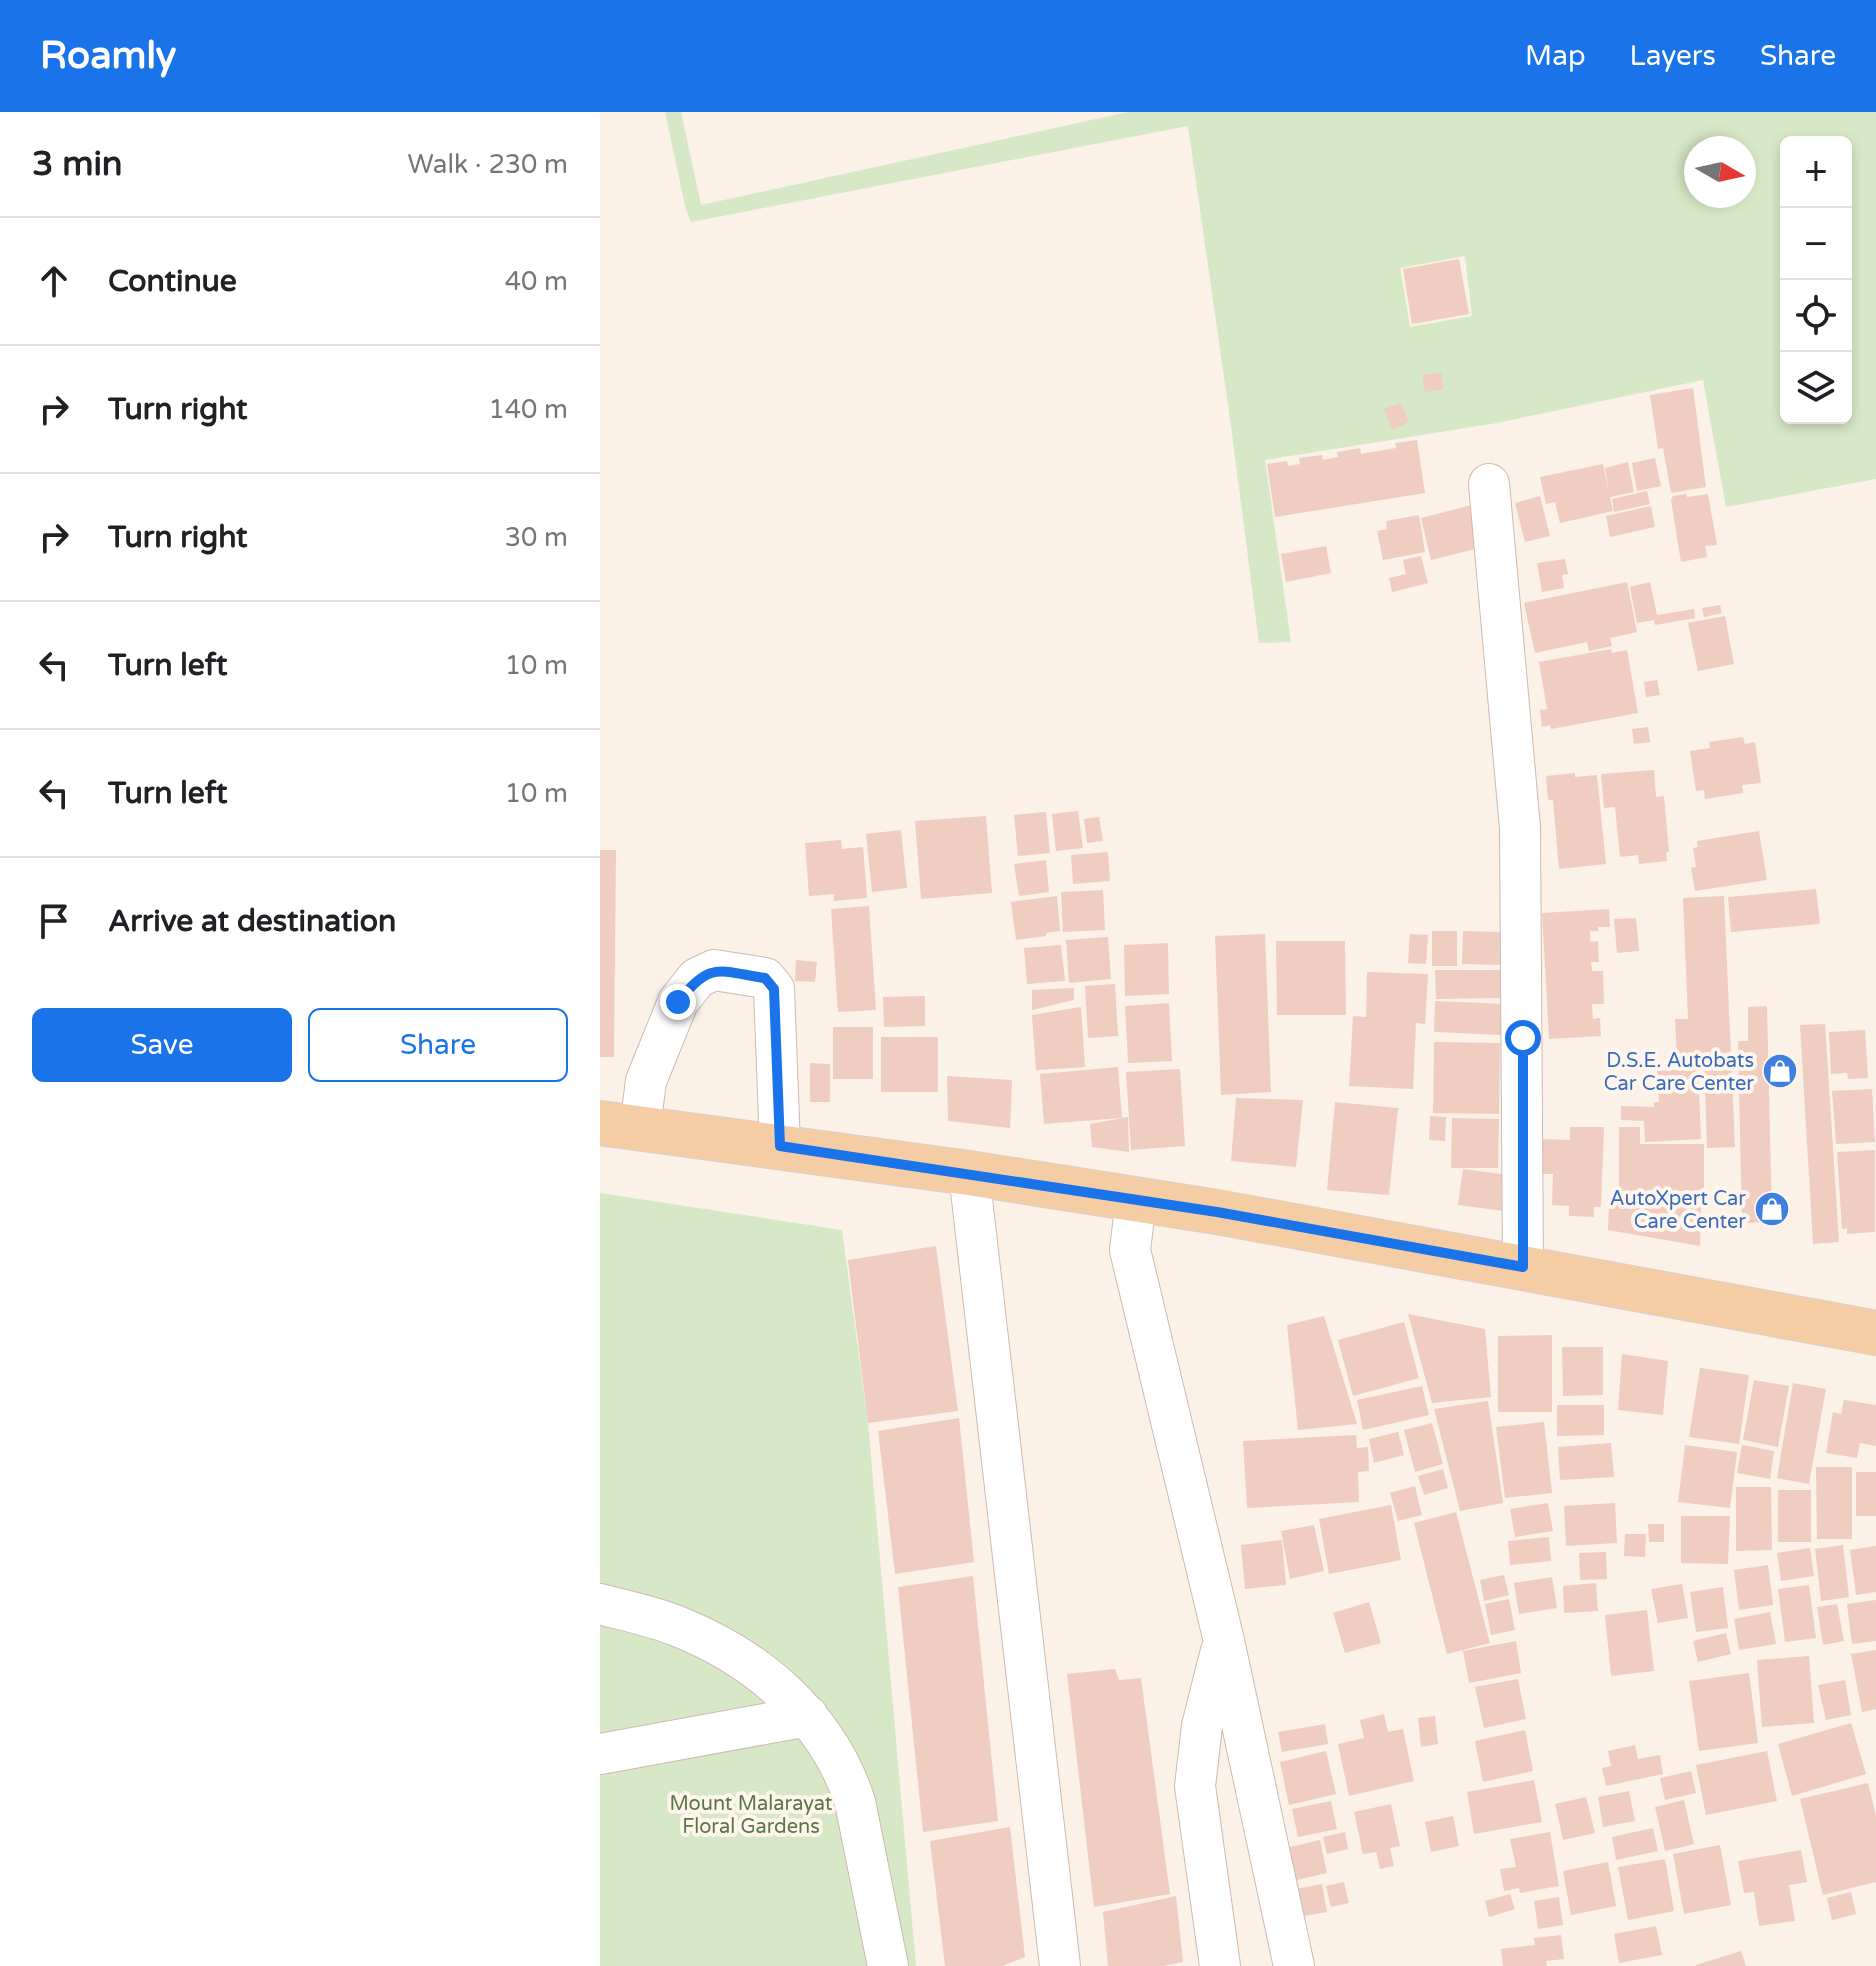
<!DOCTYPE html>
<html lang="en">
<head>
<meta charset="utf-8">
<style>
	:root { --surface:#fff; --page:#f6f6f6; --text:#202124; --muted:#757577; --line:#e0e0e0; --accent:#1a73e8 }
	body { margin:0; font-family:"Varela Round",sans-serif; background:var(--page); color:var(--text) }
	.controls { position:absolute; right:24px; top:24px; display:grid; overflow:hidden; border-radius:12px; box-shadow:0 4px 12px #0003 }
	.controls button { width:72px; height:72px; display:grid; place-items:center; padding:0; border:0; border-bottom:2px solid var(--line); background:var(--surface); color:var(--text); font:40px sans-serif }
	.compass { position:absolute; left:1084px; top:24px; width:72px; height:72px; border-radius:50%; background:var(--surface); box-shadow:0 4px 12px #0003; rotate:99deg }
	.stop { position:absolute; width:24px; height:24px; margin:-18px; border:6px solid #1a73e8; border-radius:50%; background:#fff }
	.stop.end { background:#1a73e8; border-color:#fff; box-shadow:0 2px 8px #0008 }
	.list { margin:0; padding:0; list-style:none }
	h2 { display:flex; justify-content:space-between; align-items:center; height:104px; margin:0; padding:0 32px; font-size:34px }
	h2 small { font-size:26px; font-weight:400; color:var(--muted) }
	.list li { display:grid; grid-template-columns:52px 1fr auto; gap:24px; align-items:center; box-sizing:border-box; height:128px; padding:0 32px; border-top:2px solid var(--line) }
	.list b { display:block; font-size:30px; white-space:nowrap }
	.list em { font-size:26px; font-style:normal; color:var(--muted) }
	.actions { display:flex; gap:16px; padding:24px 32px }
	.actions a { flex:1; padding:18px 0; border:2px solid var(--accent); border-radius:12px; text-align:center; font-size:28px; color:var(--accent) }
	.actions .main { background:var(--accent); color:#fff }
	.icon { flex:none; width:44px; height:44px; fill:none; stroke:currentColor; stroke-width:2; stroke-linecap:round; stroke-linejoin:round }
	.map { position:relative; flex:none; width:1276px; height:1854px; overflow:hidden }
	header { display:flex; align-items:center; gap:48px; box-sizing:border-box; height:112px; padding:0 40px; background:var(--accent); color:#fff }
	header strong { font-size:38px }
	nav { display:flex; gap:44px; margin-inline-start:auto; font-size:28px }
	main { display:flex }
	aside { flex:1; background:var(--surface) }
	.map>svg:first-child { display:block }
</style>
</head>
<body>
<header>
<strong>Roamly</strong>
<nav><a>Map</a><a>Layers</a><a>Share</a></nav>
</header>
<main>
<aside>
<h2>3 min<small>Walk · 230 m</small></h2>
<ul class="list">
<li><svg class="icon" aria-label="ahead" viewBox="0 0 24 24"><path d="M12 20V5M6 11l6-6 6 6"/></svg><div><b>Continue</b></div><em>40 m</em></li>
<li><svg class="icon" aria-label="right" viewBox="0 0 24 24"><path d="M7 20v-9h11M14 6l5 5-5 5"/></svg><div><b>Turn right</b></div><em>140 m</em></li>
<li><svg class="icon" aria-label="right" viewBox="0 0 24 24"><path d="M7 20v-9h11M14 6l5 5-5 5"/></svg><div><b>Turn right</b></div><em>30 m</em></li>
<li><svg class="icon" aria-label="left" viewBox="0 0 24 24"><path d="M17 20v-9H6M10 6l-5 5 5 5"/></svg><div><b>Turn left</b></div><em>10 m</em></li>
<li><svg class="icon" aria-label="left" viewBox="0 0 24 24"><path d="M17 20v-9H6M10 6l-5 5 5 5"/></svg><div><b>Turn left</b></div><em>10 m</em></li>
<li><svg class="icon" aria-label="arrive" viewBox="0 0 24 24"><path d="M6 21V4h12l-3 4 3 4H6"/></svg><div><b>Arrive at destination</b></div></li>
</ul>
<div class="actions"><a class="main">Save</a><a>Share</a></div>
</aside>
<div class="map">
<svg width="1276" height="1854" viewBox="0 0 1276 1854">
	<rect width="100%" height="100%" fill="#fbf1e7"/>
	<!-- green -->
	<path fill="#d7e8c6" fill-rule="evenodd" d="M 65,0 L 81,0 L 101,93 L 528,0 L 1276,0 L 1276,367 L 1126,395 L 1103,268 L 897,311 L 665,348 L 691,530 L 659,531 L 631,314 L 588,14 L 91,110 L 86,98 ZM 1186,30 L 1246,30 L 1246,306 L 1186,306 ZM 1096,36 L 1144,36 L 1144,84 L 1096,84 ZM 865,144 L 872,204 L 810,215 L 800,156 Z
		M 0,1081 L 242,1118 L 268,1311 L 316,1854 L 0,1854 Z"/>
	<!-- building -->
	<path fill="#efcdc0" d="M 859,147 L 869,202 L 812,212 L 803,157 Z
		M 841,260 L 843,277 L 825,280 L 822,263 Z
		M 1093,276 L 1106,375 L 1071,381 L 1063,336 L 1058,337 L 1050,283 Z
		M 801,291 L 809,310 L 792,318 L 784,297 Z
		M 817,328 L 825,381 L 675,405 L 667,352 L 687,349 L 688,354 L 700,352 L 699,346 L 722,343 L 723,348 L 738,345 L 737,340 L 760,336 L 761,342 L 796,336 L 795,331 Z
		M 1055,346 L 1061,374 L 1037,379 L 1032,351 Z
		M 1028,350 L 1034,380 L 1010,385 L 1013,399 L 960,411 L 955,390 L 946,392 L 940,365 L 1003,352 L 1009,381 L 1005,356 Z
		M 1047,379 L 1050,392 L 1014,400 L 1012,387 Z
		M 1086,382 L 1087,385 L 1108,382 L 1117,433 L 1105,434 L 1107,445 L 1081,450 L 1071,388 L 1073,384 Z
		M 940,384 L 950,424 L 925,430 L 915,391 Z
		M 876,392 L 887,434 L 831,448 L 821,406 Z
		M 1051,394 L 1055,415 L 1010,425 L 1006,404 Z
		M 819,403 L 825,440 L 783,448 L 777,419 L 787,417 L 786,409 Z
		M 726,434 L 731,461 L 686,470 L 681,442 Z
		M 821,444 L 828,471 L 792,480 L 789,466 L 806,462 L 803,448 Z
		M 965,447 L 968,462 L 962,463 L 964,476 L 942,480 L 937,451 Z
		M 1027,470 L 1037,520 L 1010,526 L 1012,534 L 989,539 L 987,530 L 935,541 L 924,491 Z
		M 1050,470 L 1057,503 L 1094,497 L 1095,506 L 1055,513 L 1054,508 L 1037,511 L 1030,475 Z
		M 1120,493 L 1122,501 L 1104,505 L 1102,496 Z
		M 1125,504 L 1134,552 L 1098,559 L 1088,511 Z
		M 1011,537 L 1012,541 L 1027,538 L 1038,601 L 951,617 L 950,613 L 942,615 L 940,598 L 947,597 L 939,550 Z
		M 1057,568 L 1060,583 L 1046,585 L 1044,570 Z
		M 1048,615 L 1050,630 L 1034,632 L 1032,617 Z
		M 1143,625 L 1145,632 L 1155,630 L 1161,671 L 1142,673 L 1143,681 L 1105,687 L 1104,678 L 1096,679 L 1090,639 L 1110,636 L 1109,630 Z
		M 1054,658 L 1056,685 L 1064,684 L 1069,740 L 1066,740 L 1067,749 L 1039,752 L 1038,743 L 1020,745 L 1015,695 L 1004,696 L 1001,662 Z
		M 975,661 L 975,665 L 997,663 L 1006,752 L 959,757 L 953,688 L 948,688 L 946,664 Z
		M 478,699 L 483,736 L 456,739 L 452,702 Z
		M 446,700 L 450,741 L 418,744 L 414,703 Z
		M 386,704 L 392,781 L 321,787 L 315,709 Z
		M 499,705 L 503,729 L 487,731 L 484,707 Z
		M 301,718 L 307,776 L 272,780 L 266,722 Z
		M 1159,719 L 1167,768 L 1095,779 L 1091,756 L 1096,755 L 1093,736 L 1098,735 L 1097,729 Z
		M 241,728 L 242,737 L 263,735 L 267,786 L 234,789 L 234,782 L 209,784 L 205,731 Z
		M 0,738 L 16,738 L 14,945 L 0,945 Z
		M 508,740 L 510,769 L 473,772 L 471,743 Z
		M 446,748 L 449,780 L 419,784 L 414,752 Z
		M 1216,777 L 1220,812 L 1131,820 L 1128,785 Z
		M 503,778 L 505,818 L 463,820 L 461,780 Z
		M 457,784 L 460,819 L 446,821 L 446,824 L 416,828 L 411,790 Z
		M 1124,784 L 1135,1035 L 1107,1036 L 1104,945 L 1077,946 L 1075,907 L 1088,907 L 1083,786 Z
		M 269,794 L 276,898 L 238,900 L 231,797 Z
		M 1009,797 L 1010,815 L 998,815 L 998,819 L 990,819 L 990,830 L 998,829 L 999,850 L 991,850 L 992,859 L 1003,859 L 1004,892 L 992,892 L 993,907 L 1000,906 L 1001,924 L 949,927 L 942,801 Z
		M 1036,806 L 1039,839 L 1017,841 L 1014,807 Z
		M 832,819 L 857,819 L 857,854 L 832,854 Z
		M 863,819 L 901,820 L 900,853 L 862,852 Z
		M 665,822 L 671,980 L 621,983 L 615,824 Z
		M 810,822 L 828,823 L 826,852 L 808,851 Z
		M 508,825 L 511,867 L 469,871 L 466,828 Z
		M 676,829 L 745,829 L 746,903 L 677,903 Z
		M 568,831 L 569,882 L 525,884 L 524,833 Z
		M 461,833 L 465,869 L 427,872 L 424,836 Z
		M 196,848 L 217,850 L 215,870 L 195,869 Z
		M 835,858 L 901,858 L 901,886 L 836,887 Z
		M 767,860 L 828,862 L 825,912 L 816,911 L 813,977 L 749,974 L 753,904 L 766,905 Z
		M 515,872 L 518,924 L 488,926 L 485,874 Z
		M 474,876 L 474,888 L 432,898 L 432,878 Z
		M 325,884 L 325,914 L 284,915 L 283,885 Z
		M 835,889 L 903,892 L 902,923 L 834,920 Z
		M 569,891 L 572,949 L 528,951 L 525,894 Z
		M 1167,894 L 1172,1110 L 1142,1111 L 1138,929 L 1148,929 L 1148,895 Z
		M 481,895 L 485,955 L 436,958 L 432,903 Z
		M 1225,912 L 1239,1130 L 1213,1132 L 1200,913 Z
		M 233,915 L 273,915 L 273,967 L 233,967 Z
		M 1265,918 L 1268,966 L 1248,967 L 1247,961 L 1231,962 L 1229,920 Z
		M 281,925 L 338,925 L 338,980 L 281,980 Z
		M 834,930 L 900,931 L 899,1002 L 833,1001 Z
		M 210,951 L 230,952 L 230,990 L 210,990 Z
		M 518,955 L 522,1006 L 444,1012 L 440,962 Z
		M 580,957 L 585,1034 L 531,1038 L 526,960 Z
		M 1098,957 L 1101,1027 L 1045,1030 L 1044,1009 L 1021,1008 L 1021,994 L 1054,995 L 1054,990 L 1059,990 L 1057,959 Z
		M 347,964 L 412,968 L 410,1016 L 348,1009 Z
		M 1272,977 L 1275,1030 L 1236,1032 L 1232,979 Z
		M 636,986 L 703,988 L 696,1055 L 631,1049 Z
		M 735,990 L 798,996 L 789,1083 L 727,1078 Z
		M 830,1004 L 846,1005 L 845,1029 L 829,1028 Z
		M 528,1005 L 529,1040 L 492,1035 L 490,1012 Z
		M 852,1006 L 899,1007 L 898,1056 L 851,1056 Z
		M 970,1015 L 1004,1015 L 1001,1095 L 994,1095 L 994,1105 L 969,1104 L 969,1094 L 952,1093 L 953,1062 L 941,1062 L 941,1027 L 970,1028 Z
		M 1019,1015 L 1040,1015 L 1040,1032 L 1104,1032 L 1104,1079 L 1019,1079 Z
		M 1275,1038 L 1275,1120 L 1247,1122 L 1247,1116 L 1242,1117 L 1237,1040 Z
		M 863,1057 L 916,1064 L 911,1100 L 858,1093 Z
		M 1009,1092 L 1101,1094 L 1100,1134 L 1008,1118 Z
		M 336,1134 L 358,1299 L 268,1311 L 248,1148 Z
		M 808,1202 L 885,1217 L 891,1285 L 832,1291 Z
		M 724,1204 L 757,1312 L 698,1318 L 687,1213 Z
		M 804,1210 L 819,1266 L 753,1284 L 738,1228 Z
		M 952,1223 L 952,1300 L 898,1300 L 898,1224 Z
		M 962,1235 L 1003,1235 L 1003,1283 L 963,1284 Z
		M 1022,1242 L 1068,1249 L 1063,1303 L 1018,1298 Z
		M 1100,1256 L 1149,1263 L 1139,1332 L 1089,1325 Z
		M 1154,1268 L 1189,1274 L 1178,1335 L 1143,1328 Z
		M 1193,1271 L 1226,1277 L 1209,1372 L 1177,1366 Z
		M 822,1274 L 829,1303 L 763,1318 L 757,1288 Z
		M 1244,1288 L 1276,1293 L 1276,1334 L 1260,1331 L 1257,1346 L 1226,1341 L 1233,1300 L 1241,1302 Z
		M 888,1289 L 903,1391 L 860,1399 L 834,1297 Z
		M 957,1293 L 1004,1293 L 1004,1323 L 957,1324 Z
		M 359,1306 L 374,1450 L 295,1462 L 278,1319 Z
		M 944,1310 L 952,1381 L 905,1386 L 896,1315 Z
		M 832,1311 L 843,1352 L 815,1360 L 804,1318 Z
		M 798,1320 L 804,1343 L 774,1351 L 769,1327 Z
		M 756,1323 L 757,1336 L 768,1335 L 769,1359 L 758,1360 L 759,1390 L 647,1396 L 643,1329 Z
		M 1011,1331 L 1014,1365 L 960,1368 L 958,1335 Z
		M 1085,1333 L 1137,1340 L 1130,1396 L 1078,1390 Z
		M 1142,1333 L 1174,1339 L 1170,1367 L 1137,1361 Z
		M 1216,1355 L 1252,1355 L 1252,1427 L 1217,1427 Z
		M 843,1357 L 848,1376 L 824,1383 L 818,1364 Z
		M 1256,1360 L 1276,1360 L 1276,1404 L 1256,1404 Z
		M 815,1374 L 822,1403 L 798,1409 L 790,1381 Z
		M 1136,1375 L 1171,1375 L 1172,1438 L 1136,1439 Z
		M 1178,1378 L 1211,1378 L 1211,1430 L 1178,1430 Z
		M 948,1391 L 953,1419 L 915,1425 L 910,1397 Z
		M 1015,1391 L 1017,1431 L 966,1434 L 964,1394 Z
		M 791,1393 L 801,1448 L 729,1462 L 719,1407 Z
		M 856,1400 L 890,1531 L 847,1542 L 814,1411 Z
		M 1081,1404 L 1130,1404 L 1128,1452 L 1081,1451 Z
		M 1048,1412 L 1064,1412 L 1064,1430 L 1049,1430 Z
		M 714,1413 L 724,1459 L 690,1467 L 681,1419 Z
		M 1025,1422 L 1046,1422 L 1045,1445 L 1024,1444 Z
		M 949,1425 L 951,1449 L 910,1453 L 908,1429 Z
		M 682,1428 L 686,1473 L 645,1477 L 641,1433 Z
		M 1243,1433 L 1249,1485 L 1221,1489 L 1215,1437 Z
		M 1276,1434 L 1276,1480 L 1256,1483 L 1250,1438 Z
		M 1210,1436 L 1214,1464 L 1181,1469 L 1177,1441 Z
		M 1006,1440 L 1007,1467 L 980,1468 L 979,1441 Z
		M 1168,1453 L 1173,1493 L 1139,1498 L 1134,1458 Z
		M 904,1463 L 909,1483 L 884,1489 L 880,1468 Z
		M 373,1464 L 398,1709 L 323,1720 L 298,1475 Z
		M 952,1465 L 957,1496 L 919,1502 L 914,1471 Z
		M 996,1471 L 998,1499 L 964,1501 L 963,1474 Z
		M 1082,1472 L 1088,1506 L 1058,1511 L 1051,1477 Z
		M 1209,1473 L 1216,1526 L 1185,1530 L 1178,1477 Z
		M 1123,1475 L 1128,1516 L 1096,1520 L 1090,1480 Z
		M 909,1487 L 915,1518 L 891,1523 L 885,1492 Z
		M 1276,1488 L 1276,1529 L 1252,1532 L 1247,1492 Z
		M 769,1490 L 781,1531 L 745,1541 L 733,1501 Z
		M 1237,1492 L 1244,1529 L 1223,1533 L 1217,1495 Z
		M 1047,1498 L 1054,1559 L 1011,1564 L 1005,1503 Z
		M 1170,1500 L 1176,1532 L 1139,1538 L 1134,1507 Z
		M 1126,1521 L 1131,1542 L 1098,1550 L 1093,1529 Z
		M 916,1529 L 921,1561 L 869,1571 L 863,1539 Z
		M 1276,1538 L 1276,1597 L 1262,1600 L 1251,1542 Z
		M 1209,1544 L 1214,1611 L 1162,1615 L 1157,1548 Z
		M 515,1557 L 519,1568 L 541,1566 L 570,1782 L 494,1795 L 467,1562 Z
		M 1149,1561 L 1158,1631 L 1099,1639 L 1089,1569 Z
		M 918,1567 L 926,1607 L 884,1616 L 875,1575 Z
		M 1245,1568 L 1251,1603 L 1226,1608 L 1218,1573 Z
		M 784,1602 L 788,1620 L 803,1617 L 814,1669 L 749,1684 L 738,1632 L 764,1626 L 760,1608 Z
		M 835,1604 L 838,1632 L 821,1635 L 818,1606 Z
		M 1251,1611 L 1266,1662 L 1192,1684 L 1178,1632 Z
		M 725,1612 L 728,1632 L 682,1640 L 678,1620 Z
		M 925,1618 L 933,1659 L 883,1670 L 875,1629 Z
		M 1035,1633 L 1038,1647 L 1060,1643 L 1063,1662 L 1006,1674 L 1002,1656 L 1011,1654 L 1008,1639 Z
		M 726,1639 L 736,1682 L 689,1693 L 680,1650 Z
		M 1167,1639 L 1177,1689 L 1106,1703 L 1096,1653 Z
		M 1091,1659 L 1096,1681 L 1065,1688 L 1060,1666 Z
		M 934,1668 L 942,1710 L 874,1722 L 867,1680 Z
		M 1268,1671 L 1276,1704 L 1276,1770 L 1223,1783 L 1200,1687 Z
		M 1029,1679 L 1035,1709 L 1003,1715 L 998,1685 Z
		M 986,1685 L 995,1721 L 963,1728 L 955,1692 Z
		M 1084,1688 L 1094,1732 L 1065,1739 L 1055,1695 Z
		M 731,1689 L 737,1717 L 698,1725 L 692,1697 Z
		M 791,1692 L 800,1734 L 790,1736 L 794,1754 L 780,1757 L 776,1740 L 763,1742 L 754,1700 Z
		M 853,1704 L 859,1734 L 831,1740 L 825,1710 Z
		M 410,1715 L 425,1845 L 402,1854 L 345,1854 L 330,1729 Z
		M 1053,1716 L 1058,1739 L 1016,1748 L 1012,1725 Z
		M 745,1720 L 748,1737 L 727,1742 L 723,1725 Z
		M 950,1720 L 959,1774 L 920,1781 L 919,1776 L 904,1779 L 900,1757 L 916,1755 L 910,1727 Z
		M 720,1728 L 727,1761 L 693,1769 L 686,1736 Z
		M 1120,1733 L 1131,1793 L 1084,1802 L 1073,1742 Z
		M 1201,1738 L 1207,1770 L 1189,1773 L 1195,1809 L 1159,1814 L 1154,1780 L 1144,1781 L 1138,1749 Z
		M 1065,1747 L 1074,1799 L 1028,1808 L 1018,1755 Z
		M 1008,1750 L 1016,1794 L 971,1803 L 963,1759 Z
		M 744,1770 L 749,1791 L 731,1795 L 726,1774 Z
		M 722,1772 L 727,1800 L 699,1805 L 695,1777 Z
		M 1251,1780 L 1256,1802 L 1232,1808 L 1227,1786 Z
		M 910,1782 L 915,1797 L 889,1805 L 885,1789 Z
		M 576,1784 L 583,1850 L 563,1854 L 508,1854 L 503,1800 Z
		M 959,1785 L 963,1813 L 938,1817 L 934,1789 Z
		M 1056,1814 L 1062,1843 L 1019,1851 L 1014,1822 Z
		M 961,1823 L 964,1847 L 946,1849 L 947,1854 L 903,1854 L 901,1837 L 935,1833 L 934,1826 Z
		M 1141,1839 L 1146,1854 L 1096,1854 L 1096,1853 Z"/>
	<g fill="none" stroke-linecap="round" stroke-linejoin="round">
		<!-- minor casing -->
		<g stroke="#cebab1" stroke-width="42">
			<path id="minor" d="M 889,372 L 920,716 L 923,1155
				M 40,1016 L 46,969 L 78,890 L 97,866 L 114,858 L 165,866 L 174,877 L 180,1034
				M 369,1061 L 460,1854
				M 536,1088 L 530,1138 L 624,1529 L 694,1854
				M 0,1492 C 26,1499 52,1504 77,1514 C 158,1546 228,1606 255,1690 L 288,1854
				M 0,1642 L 208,1604
				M 620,1854 L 595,1674 L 602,1614 L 621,1539"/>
		</g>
		<!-- major casing -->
		<g stroke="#d8d0cd" stroke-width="46">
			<path id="major" d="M 0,1011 L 369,1061 L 617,1100 L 1276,1221"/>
		</g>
		<!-- minor -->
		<use href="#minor" stroke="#fff" stroke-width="40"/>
		<!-- major -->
		<use href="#major" stroke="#f5cda4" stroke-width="44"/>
	</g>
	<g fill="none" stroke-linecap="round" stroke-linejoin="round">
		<!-- route -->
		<path stroke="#1a73e8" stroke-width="10" d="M 78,890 C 110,849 118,859 165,866 L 174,877 L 180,1034 L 617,1100 L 923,1155 L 923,926"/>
	</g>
	<!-- icons -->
	<defs>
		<g id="shop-disc" transform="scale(1.8)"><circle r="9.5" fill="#3f7fe0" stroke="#fef5ed"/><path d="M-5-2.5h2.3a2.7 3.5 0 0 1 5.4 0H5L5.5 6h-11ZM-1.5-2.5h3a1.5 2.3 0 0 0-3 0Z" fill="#fff"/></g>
	</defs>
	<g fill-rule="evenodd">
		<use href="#shop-disc" x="1180" y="959"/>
		<use href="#shop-disc" x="1172" y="1097"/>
	</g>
	<g text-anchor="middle" stroke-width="8" stroke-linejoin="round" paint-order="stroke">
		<!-- shop labels -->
		<g font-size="20" fill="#366cbe" stroke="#fef5ed" text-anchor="end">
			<text x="1154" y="955">D.S.E. Autobats<tspan x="1154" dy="23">Car Care Center</tspan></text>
			<text x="1146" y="1093">AutoXpert Car<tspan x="1146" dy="23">Care Center</tspan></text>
		</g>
		<!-- park labels -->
		<g font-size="20" fill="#5a7845" stroke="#fef5ed">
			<text x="151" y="1698">Mount Malarayat<tspan x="151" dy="23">Floral Gardens</tspan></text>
		</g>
	</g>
</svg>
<div class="controls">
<button>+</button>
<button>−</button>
<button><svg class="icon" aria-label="locate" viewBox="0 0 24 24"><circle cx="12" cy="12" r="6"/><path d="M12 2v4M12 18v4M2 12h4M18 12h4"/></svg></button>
<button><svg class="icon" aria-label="layers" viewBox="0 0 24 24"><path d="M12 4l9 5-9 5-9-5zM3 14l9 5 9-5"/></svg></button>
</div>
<svg class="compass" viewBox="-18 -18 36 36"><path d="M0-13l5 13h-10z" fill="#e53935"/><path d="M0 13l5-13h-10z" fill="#757577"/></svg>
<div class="stop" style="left:923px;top:926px"></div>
<div class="stop end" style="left:78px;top:890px"></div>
</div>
</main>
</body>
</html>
